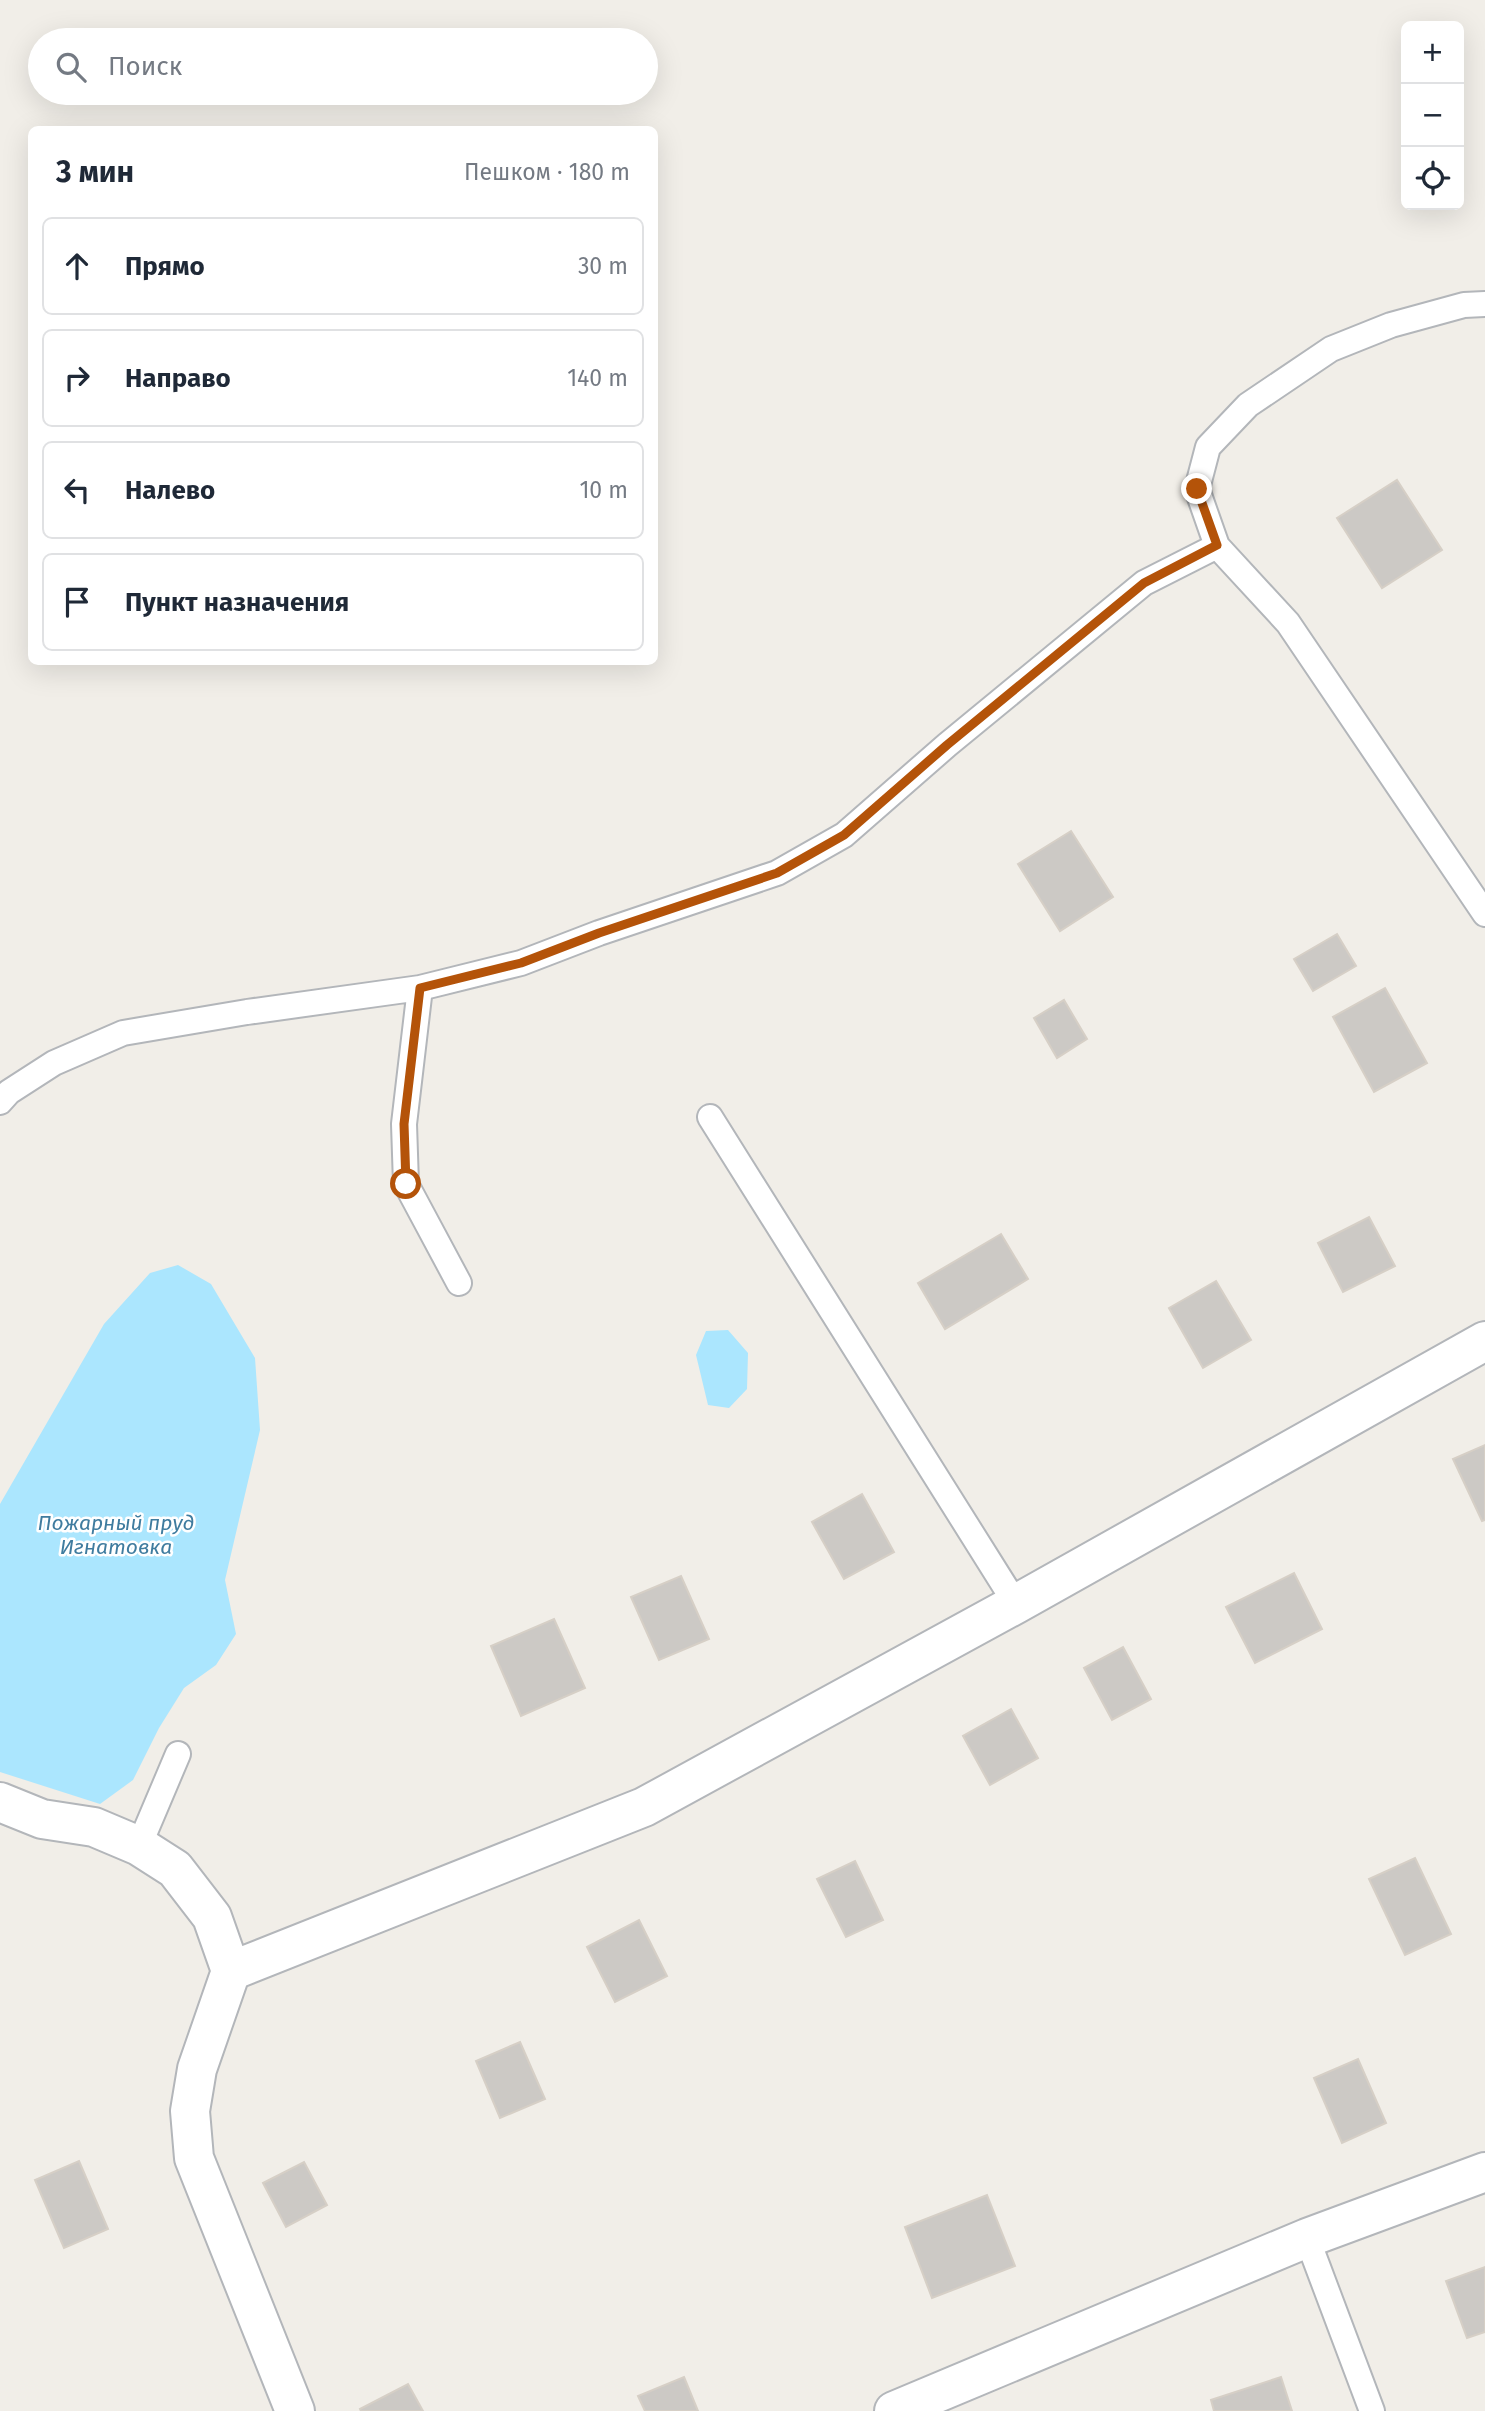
<!DOCTYPE html>
<html lang="ru">
<head>
<meta charset="utf-8">
<style>
	:root { --surface:#fff; --page:#f2f2f3; --text:#1f2937; --muted:#747a83; --line:#e0e1e3 }
	body { margin:0; font-family:"Fira Sans",sans-serif; background:var(--page); color:var(--text) }
	.controls { position:absolute; right:21px; top:21px; display:grid; overflow:hidden; border-radius:10px; box-shadow:0 7px 28px #0002 }
	.controls button { width:63px; height:63px; display:grid; place-items:center; padding:0; border:0; border-bottom:2px solid var(--line); background:var(--surface); color:var(--text); font:35px sans-serif }
	.stop { position:absolute; width:21px; height:21px; margin:-16px; border:5px solid #b45309; border-radius:50%; background:#fff }
	.stop.end { background:#b45309; border-color:#fff; box-shadow:0 2px 7px #0008 }
	.list { margin:0; padding:0; list-style:none }
	h2 { display:flex; justify-content:space-between; align-items:center; height:91px; margin:0; padding:0 28px; font-size:30px }
	h2 small { font-size:23px; font-weight:400; color:var(--muted) }
	.list li { display:grid; grid-template-columns:46px 1fr auto; gap:21px; align-items:center; box-sizing:border-box; height:98px; margin:0 14px 14px; padding:0 14px; border:2px solid var(--line); border-radius:10px }
	.list b { display:block; font-size:26px; white-space:nowrap }
	.list em { font-size:23px; font-style:normal; color:var(--muted) }
	.icon { flex:none; width:38px; height:38px; fill:none; stroke:currentColor; stroke-width:2; stroke-linecap:round; stroke-linejoin:round }
	.map { position:relative; flex:none; width:1485px; height:2411px; overflow:hidden }
	.search { position:absolute; background:var(--surface); box-shadow:0 7px 28px #0002; left:28px; top:28px; width:630px; height:77px; display:flex; align-items:center; gap:18px; box-sizing:border-box; padding:0 24px; border-radius:38px; color:var(--muted); font-size:26px }
	.panel { position:absolute; background:var(--surface); box-shadow:0 7px 28px #0002; left:28px; top:126px; width:630px; height:539px; border-radius:10px }
	.map>svg:first-child { display:block }
</style>
</head>
<body>
<div class="map">
<svg width="1485" height="2411" viewBox="0 0 1485 2411">
	<rect width="100%" height="100%" fill="#f1eee8"/>
	<!-- water -->
	<path fill="#abe6fe" d="M 178,1265 L 211,1284 L 255,1358 L 260,1430 L 225,1580 L 236,1634 L 216,1665 L 184,1688 L 159,1728 L 133,1780 L 100,1804 L 0,1772 L 0,1504 L 104,1324 L 150,1273 Z
		M 728,1330 L 748,1353 L 747,1389 L 729,1408 L 708,1405 L 696,1355 L 706,1331 Z"/>
	<!-- building -->
	<path fill="#ccc9c5" stroke="#d6cfc6" stroke-width="2" d="M 1397,480 L 1442,550 L 1382,588 L 1337,518 Z
		M 1071,831 L 1113,897 L 1060,931 L 1018,864 Z
		M 1337,934 L 1356,966 L 1313,991 L 1294,959 Z
		M 1385,988 L 1427,1063 L 1374,1092 L 1333,1017 Z
		M 1064,1000 L 1087,1039 L 1057,1058 L 1034,1018 Z
		M 1369,1217 L 1395,1266 L 1343,1292 L 1318,1243 Z
		M 1001,1234 L 1028,1279 L 945,1329 L 918,1283 Z
		M 1216,1281 L 1251,1340 L 1203,1368 L 1169,1308 Z
		M 1485,1445 L 1485,1520 L 1482,1521 L 1453,1459 Z
		M 862,1494 L 894,1552 L 844,1579 L 812,1522 Z
		M 1294,1573 L 1322,1629 L 1255,1663 L 1226,1607 Z
		M 681,1576 L 709,1639 L 659,1660 L 631,1597 Z
		M 554,1619 L 585,1688 L 521,1716 L 491,1646 Z
		M 1123,1647 L 1151,1699 L 1112,1720 L 1084,1668 Z
		M 1011,1709 L 1038,1758 L 990,1785 L 963,1736 Z
		M 1415,1858 L 1451,1934 L 1405,1955 L 1369,1879 Z
		M 855,1861 L 883,1920 L 846,1937 L 817,1879 Z
		M 639,1920 L 667,1976 L 615,2002 L 587,1947 Z
		M 520,2042 L 545,2099 L 500,2118 L 476,2061 Z
		M 1358,2059 L 1386,2123 L 1342,2143 L 1314,2078 Z
		M 79,2161 L 108,2229 L 64,2248 L 35,2180 Z
		M 304,2162 L 327,2205 L 286,2227 L 263,2183 Z
		M 987,2195 L 1015,2266 L 932,2298 L 905,2227 Z
		M 1485,2267 L 1485,2332 L 1467,2338 L 1446,2281 Z
		M 684,2377 L 698,2411 L 645,2411 L 638,2396 Z
		M 1281,2377 L 1292,2411 L 1214,2411 L 1211,2400 Z
		M 408,2384 L 423,2411 L 361,2411 L 360,2409 Z"/>
	<g fill="none" stroke-linecap="round" stroke-linejoin="round">
		<!-- lane casing -->
		<g stroke="#b3b6ba" stroke-width="28">
			<path id="lane" d="M 1485,304 L 1464,305 L 1391,325 L 1331,349 L 1248,405 L 1208,447 L 1197,489 L 1217,546 L 1288,623 L 1485,914
				M 420,988 L 404,1124 L 406,1184 L 459,1283
				M 0,1102 L 9,1092 L 54,1063 L 123,1033 L 247,1012 L 420,988 L 521,963 L 599,933 L 777,873 L 844,835 L 947,745 L 1144,583 L 1217,546
				M 710,1117 L 1016,1604
				M 139,1846 L 178,1754
				M 1307,2238 L 1372,2411"/>
		</g>
		<!-- street casing -->
		<g stroke="#b3b6ba" stroke-width="42">
			<path id="street" d="M 0,1802 L 42,1819 L 94,1827 L 139,1846 L 175,1869 L 212,1917 L 231,1971 L 197,2069 L 190,2111 L 194,2158 L 295,2411
				M 231,1971 L 644,1807 L 1016,1604 L 1485,1341
				M 894,2411 L 1307,2238 L 1485,2172"/>
		</g>
		<!-- lane -->
		<use href="#lane" stroke="#fff" stroke-width="24"/>
		<!-- street -->
		<use href="#street" stroke="#fff" stroke-width="38"/>
	</g>
	<g fill="none" stroke-linecap="round" stroke-linejoin="round">
		<!-- route -->
		<path stroke="#b45309" stroke-width="9" d="M 406,1184 L 404,1124 L 420,988 L 521,963 L 599,933 L 777,873 L 844,835 L 947,745 L 1144,583 L 1217,545 L 1197,489"/>
	</g>
	<g text-anchor="middle" stroke-width="5" stroke-linejoin="round" paint-order="stroke">
		<!-- water labels -->
		<g font-size="21" font-style="italic" fill="#3f7c9f" stroke="#fff">
			<text x="116" y="1530">Пожарный пруд<tspan x="116" dy="24">Игнатовка</tspan></text>
		</g>
	</g>
</svg>
<div class="controls">
<button>+</button>
<button>−</button>
<button><svg class="icon" aria-label="locate" viewBox="0 0 24 24"><circle cx="12" cy="12" r="6"/><path d="M12 2v4M12 18v4M2 12h4M18 12h4"/></svg></button>
</div>
<div class="stop" style="left:406px;top:1184px"></div>
<div class="stop end" style="left:1197px;top:489px"></div>
<div class="search"><svg class="icon" aria-label="search" viewBox="0 0 24 24"><circle cx="10" cy="10" r="6"/><path d="M15 15l6 6"/></svg>Поиск</div>
<section class="panel">
<h2>3 мин<small>Пешком · 180 m</small></h2>
<ul class="list">
<li><svg class="icon" aria-label="ahead" viewBox="0 0 24 24"><path d="M12 20V5M6 11l6-6 6 6"/></svg><div><b>Прямо</b></div><em>30 m</em></li>
<li><svg class="icon" aria-label="right" viewBox="0 0 24 24"><path d="M7 20v-9h11M14 6l5 5-5 5"/></svg><div><b>Направо</b></div><em>140 m</em></li>
<li><svg class="icon" aria-label="left" viewBox="0 0 24 24"><path d="M17 20v-9H6M10 6l-5 5 5 5"/></svg><div><b>Налево</b></div><em>10 m</em></li>
<li><svg class="icon" aria-label="arrive" viewBox="0 0 24 24"><path d="M6 21V4h12l-3 4 3 4H6"/></svg><div><b>Пункт назначения</b></div></li>
</ul>
</section>
</div>
</body>
</html>
